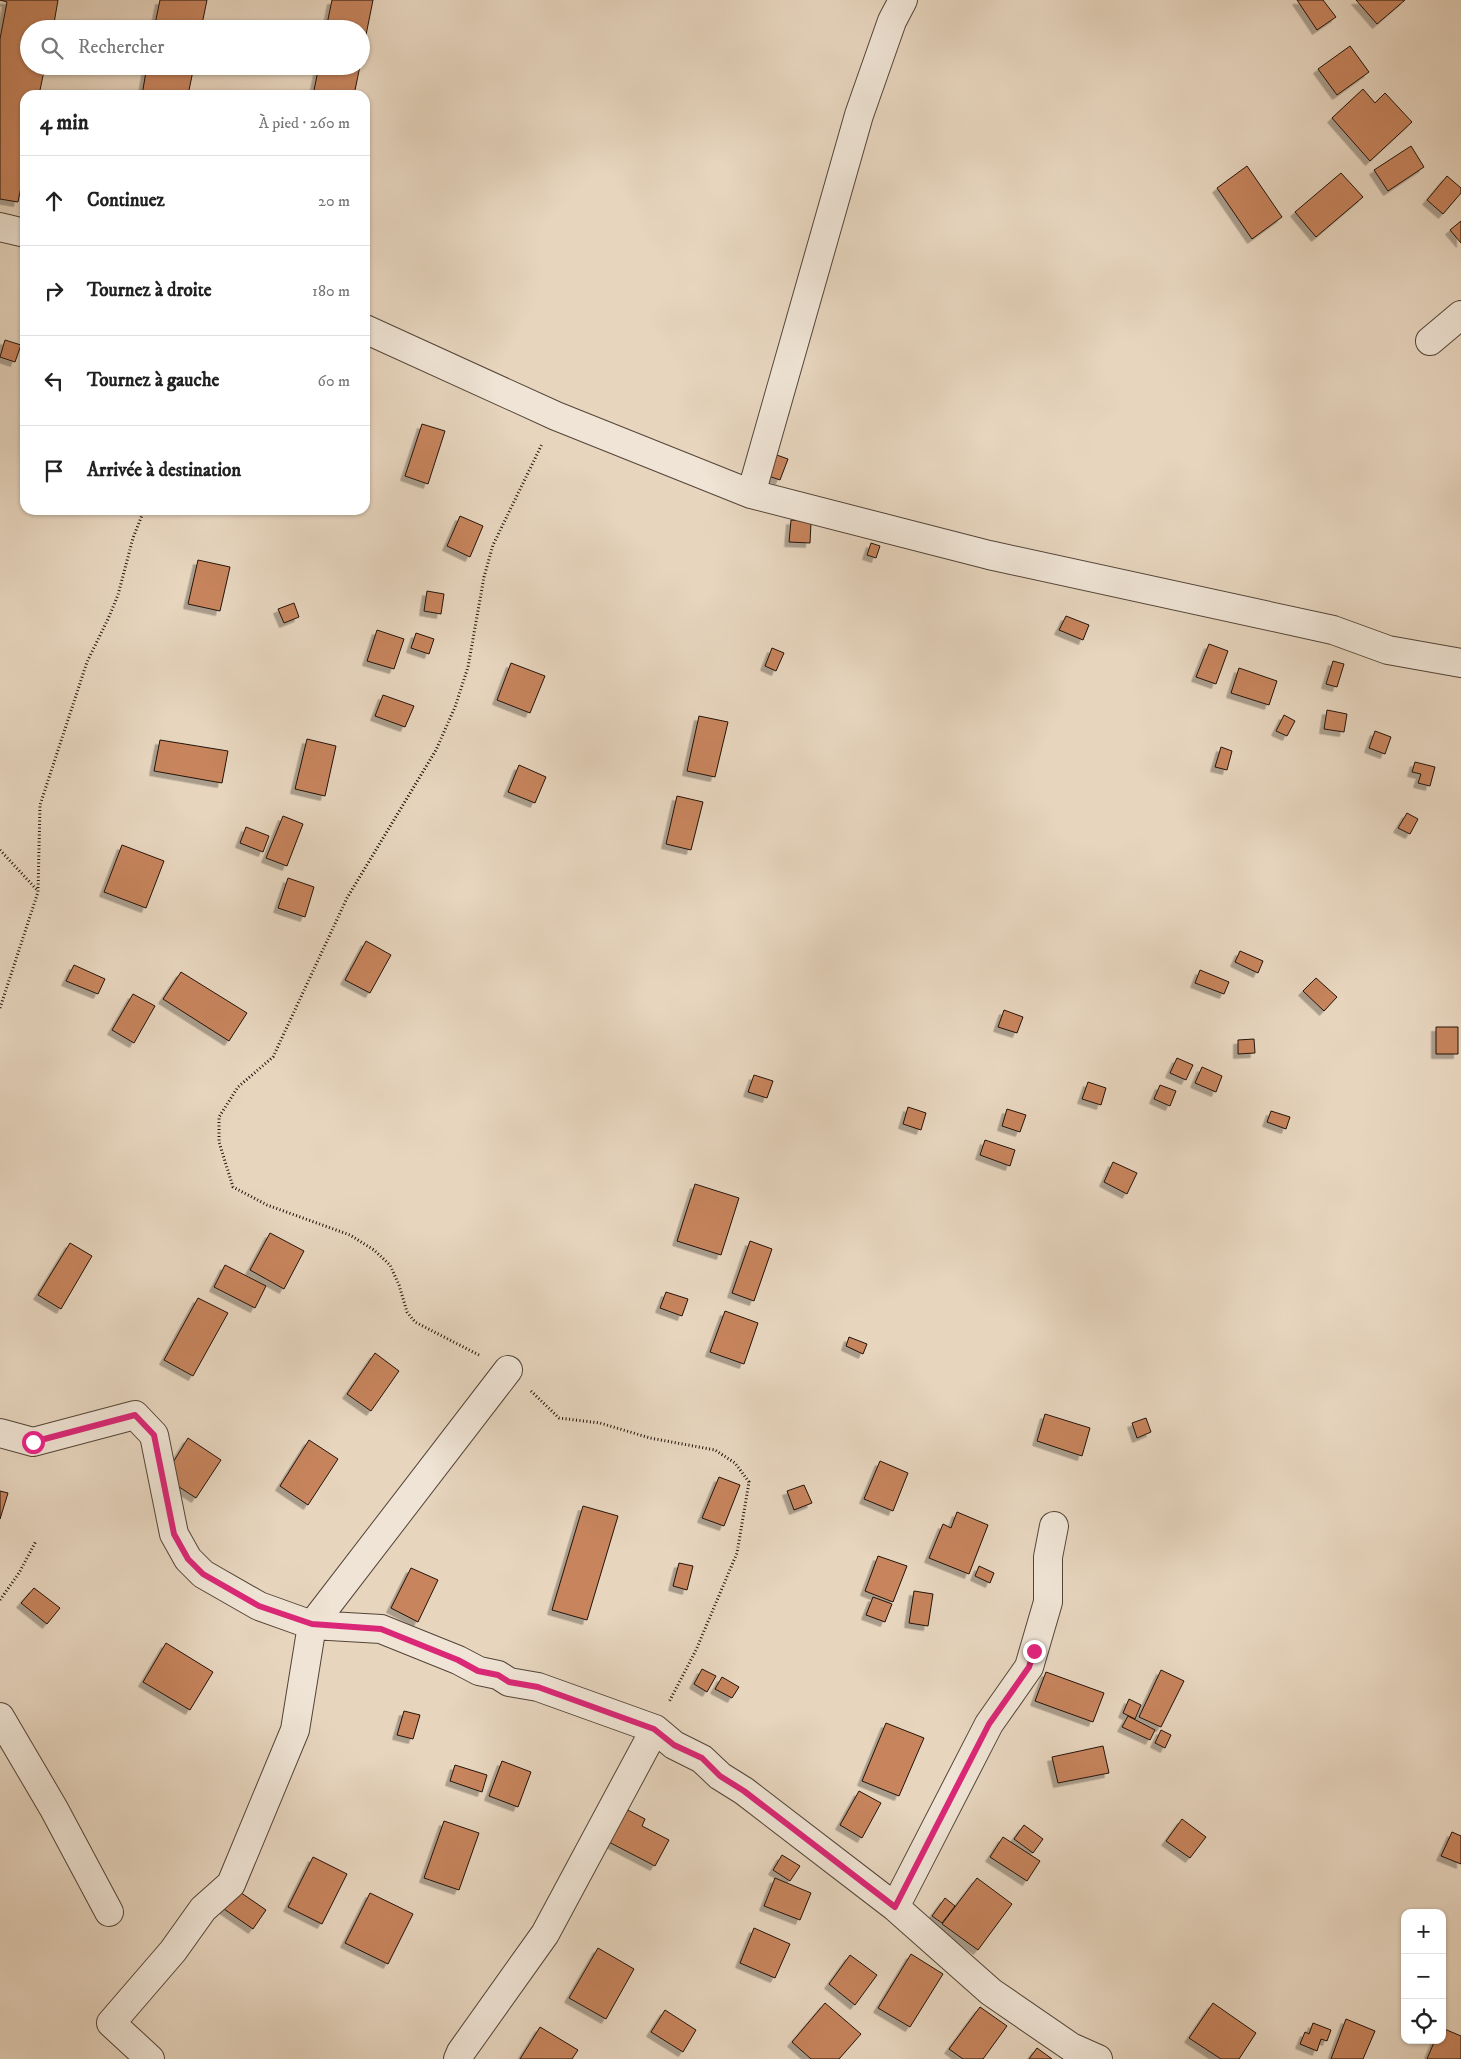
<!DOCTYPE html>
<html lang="fr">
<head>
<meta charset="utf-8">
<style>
	:root { --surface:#fff; --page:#f6f6f6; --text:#222; --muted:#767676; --line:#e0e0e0 }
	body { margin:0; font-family:"IM FELL DW Pica",serif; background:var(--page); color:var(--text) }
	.controls { position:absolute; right:15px; bottom:15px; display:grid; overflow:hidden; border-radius:10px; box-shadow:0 1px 4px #0004 }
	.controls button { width:45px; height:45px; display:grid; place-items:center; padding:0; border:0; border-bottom:1px solid var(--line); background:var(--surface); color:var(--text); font:25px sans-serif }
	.stop { position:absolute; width:15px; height:15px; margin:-11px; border:4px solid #db2777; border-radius:50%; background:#fff }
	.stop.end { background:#db2777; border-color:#fff; box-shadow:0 1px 5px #0008 }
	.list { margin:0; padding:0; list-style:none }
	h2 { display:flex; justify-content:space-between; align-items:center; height:65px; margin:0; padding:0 20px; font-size:21px }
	h2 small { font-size:16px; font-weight:400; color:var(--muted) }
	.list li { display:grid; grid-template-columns:32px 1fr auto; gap:15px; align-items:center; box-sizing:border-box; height:90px; padding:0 20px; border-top:1px solid var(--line) }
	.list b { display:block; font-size:19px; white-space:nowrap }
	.list em { font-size:16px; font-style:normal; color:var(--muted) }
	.icon { flex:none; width:28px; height:28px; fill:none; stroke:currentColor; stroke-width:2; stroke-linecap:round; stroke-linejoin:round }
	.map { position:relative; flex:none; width:1461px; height:2059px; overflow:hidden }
	.search { position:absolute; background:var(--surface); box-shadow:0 1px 4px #0004; left:20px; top:20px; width:350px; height:55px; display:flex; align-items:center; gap:12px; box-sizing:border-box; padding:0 18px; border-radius:28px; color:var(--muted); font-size:19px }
	.panel { position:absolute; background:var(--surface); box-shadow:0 1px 4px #0004; left:20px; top:90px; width:350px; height:425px; border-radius:15px }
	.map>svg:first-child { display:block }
</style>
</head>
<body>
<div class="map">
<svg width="1461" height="2059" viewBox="0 0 1461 2059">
	<defs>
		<filter id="shadow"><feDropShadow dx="-4.5" dy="4.5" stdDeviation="0" flood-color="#0004"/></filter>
	</defs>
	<rect width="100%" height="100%" fill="#e7d5be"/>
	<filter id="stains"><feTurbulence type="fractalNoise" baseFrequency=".004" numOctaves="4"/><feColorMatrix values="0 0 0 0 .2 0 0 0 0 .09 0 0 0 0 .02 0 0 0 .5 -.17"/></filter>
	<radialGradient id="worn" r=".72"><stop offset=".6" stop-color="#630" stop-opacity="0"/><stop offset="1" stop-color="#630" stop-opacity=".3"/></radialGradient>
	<!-- building -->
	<path fill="#c7845d" stroke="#22130a" filter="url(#shadow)" d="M 0,0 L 58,0 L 53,29 L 29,29 L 29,66 L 45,66 L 39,95 L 25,95 L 25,167 L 18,202 L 0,199 L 0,39 L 7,2 Z
		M 160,0 L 207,0 L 201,29 L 154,29 Z
		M 332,0 L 373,0 L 361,60 L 361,29 L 326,29 Z
		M 1297,0 L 1323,0 L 1336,17 L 1317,30 Z
		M 1356,0 L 1405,0 L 1377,24 Z
		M 1350,46 L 1369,72 L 1337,95 L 1318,69 Z
		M 147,66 L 194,66 L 188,95 L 142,95 Z
		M 319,66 L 360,66 L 354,95 L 313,95 Z
		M 1363,89 L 1375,103 L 1385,93 L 1412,122 L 1370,161 L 1332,118 Z
		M 1411,146 L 1424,167 L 1388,191 L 1374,170 Z
		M 1247,166 L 1282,217 L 1252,239 L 1217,188 Z
		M 1341,173 L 1363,197 L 1316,237 L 1295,212 Z
		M 1447,176 L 1461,188 L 1461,193 L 1443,214 L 1427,200 Z
		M 1461,221 L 1461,243 L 1450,230 Z
		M 5,340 L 21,345 L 15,362 L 0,357 Z
		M 422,424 L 445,431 L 428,484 L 405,476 Z
		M 771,453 L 788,459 L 780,480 L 763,474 Z
		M 460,516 L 483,526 L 470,557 L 447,546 Z
		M 791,520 L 811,522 L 810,543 L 789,542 Z
		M 871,543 L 880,546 L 876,558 L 867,555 Z
		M 198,560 L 230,567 L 220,611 L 188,604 Z
		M 427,591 L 444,594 L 441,614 L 424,611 Z
		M 294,603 L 299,617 L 284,623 L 278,609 Z
		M 1066,616 L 1089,625 L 1083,640 L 1059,630 Z
		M 377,630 L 404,639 L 394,669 L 367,661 Z
		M 416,633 L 434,639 L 429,654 L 411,648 Z
		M 1209,644 L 1228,651 L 1216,684 L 1196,677 Z
		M 772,648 L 784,653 L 776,671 L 765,666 Z
		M 1333,661 L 1344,664 L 1337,687 L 1326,684 Z
		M 511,663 L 545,676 L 530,713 L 497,700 Z
		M 1239,668 L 1277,681 L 1269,705 L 1231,693 Z
		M 383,695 L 414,706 L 405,727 L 375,716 Z
		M 1327,710 L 1347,714 L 1344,732 L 1324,729 Z
		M 1284,715 L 1295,721 L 1287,736 L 1276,731 Z
		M 699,716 L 728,722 L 715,777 L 687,771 Z
		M 1375,731 L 1391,737 L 1385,754 L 1369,748 Z
		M 307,739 L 336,746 L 325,796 L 295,789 Z
		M 160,740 L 228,751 L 222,783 L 154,771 Z
		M 1221,747 L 1232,751 L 1227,770 L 1215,767 Z
		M 1415,762 L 1435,767 L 1430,786 L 1418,783 L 1421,774 L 1412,772 Z
		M 519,765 L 546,777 L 535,803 L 508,792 Z
		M 677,796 L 703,802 L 691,850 L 666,844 Z
		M 1407,813 L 1418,819 L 1410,834 L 1398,828 Z
		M 283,816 L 303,824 L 287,866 L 266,858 Z
		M 246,827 L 269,836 L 263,852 L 240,843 Z
		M 122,845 L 164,861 L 146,908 L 104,892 Z
		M 288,878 L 314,887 L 305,917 L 278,908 Z
		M 366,941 L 391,955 L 370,993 L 345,980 Z
		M 1240,951 L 1263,961 L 1258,973 L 1235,962 Z
		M 74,965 L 105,979 L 98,994 L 66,981 Z
		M 1200,970 L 1229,982 L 1224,994 L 1195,983 Z
		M 181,972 L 247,1013 L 229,1041 L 163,999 Z
		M 1316,978 L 1337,997 L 1324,1011 L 1303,991 Z
		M 133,994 L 155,1006 L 134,1043 L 112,1030 Z
		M 1004,1010 L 1023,1017 L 1017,1033 L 998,1027 Z
		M 1436,1027 L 1458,1027 L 1458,1054 L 1436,1054 Z
		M 1254,1039 L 1255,1053 L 1238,1054 L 1238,1040 Z
		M 1177,1058 L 1193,1065 L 1186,1080 L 1170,1073 Z
		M 1202,1067 L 1222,1076 L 1216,1092 L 1195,1083 Z
		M 754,1075 L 773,1081 L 767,1098 L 748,1092 Z
		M 1088,1082 L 1106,1088 L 1101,1105 L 1082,1099 Z
		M 1160,1085 L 1176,1091 L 1170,1106 L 1154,1099 Z
		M 908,1107 L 926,1113 L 921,1130 L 903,1124 Z
		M 1007,1109 L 1026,1115 L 1020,1132 L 1002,1126 Z
		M 1271,1111 L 1290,1117 L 1286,1129 L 1267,1122 Z
		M 985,1140 L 1015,1150 L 1010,1166 L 980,1155 Z
		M 1113,1162 L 1137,1173 L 1127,1194 L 1104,1182 Z
		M 695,1184 L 739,1198 L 721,1255 L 677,1241 Z
		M 270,1233 L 304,1251 L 284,1289 L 250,1270 Z
		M 750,1241 L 772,1249 L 754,1301 L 732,1293 Z
		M 70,1243 L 92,1256 L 61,1309 L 38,1295 Z
		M 225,1265 L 266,1286 L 255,1308 L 214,1287 Z
		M 666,1292 L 688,1299 L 682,1316 L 660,1308 Z
		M 198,1298 L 228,1313 L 193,1376 L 164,1360 Z
		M 725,1311 L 758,1323 L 744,1364 L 710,1352 Z
		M 849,1337 L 867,1344 L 863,1354 L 846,1346 Z
		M 375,1353 L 399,1371 L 371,1411 L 347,1394 Z
		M 1045,1414 L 1090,1428 L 1082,1456 L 1037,1441 Z
		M 1146,1418 L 1151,1432 L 1137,1438 L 1132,1423 Z
		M 188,1438 L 221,1460 L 196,1498 L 164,1477 Z
		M 309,1440 L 338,1459 L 308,1505 L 280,1486 Z
		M 880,1461 L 908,1473 L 893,1511 L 864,1499 Z
		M 719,1477 L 740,1485 L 724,1526 L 702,1518 Z
		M 804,1485 L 812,1503 L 794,1510 L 787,1491 Z
		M 0,1491 L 8,1493 L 0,1519 Z
		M 583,1506 L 618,1516 L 587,1620 L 552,1610 Z
		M 957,1512 L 988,1525 L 969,1574 L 929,1558 L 943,1524 L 951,1528 Z
		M 878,1556 L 907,1566 L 893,1602 L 865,1591 Z
		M 679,1563 L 693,1566 L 687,1590 L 673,1586 Z
		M 979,1566 L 994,1573 L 990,1583 L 975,1576 Z
		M 411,1568 L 438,1580 L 418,1622 L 391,1608 Z
		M 34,1588 L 60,1608 L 47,1624 L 21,1603 Z
		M 914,1591 L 933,1594 L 928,1626 L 909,1623 Z
		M 873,1597 L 892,1604 L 885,1622 L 866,1615 Z
		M 166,1643 L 213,1672 L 190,1710 L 143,1682 Z
		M 702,1669 L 716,1676 L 707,1692 L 694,1684 Z
		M 1161,1670 L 1184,1681 L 1161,1727 L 1139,1717 Z
		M 1046,1672 L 1104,1693 L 1093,1722 L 1035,1701 Z
		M 722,1677 L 739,1687 L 732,1698 L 715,1689 Z
		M 1129,1699 L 1141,1705 L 1135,1719 L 1123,1713 Z
		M 404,1711 L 420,1715 L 413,1739 L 397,1735 Z
		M 1128,1716 L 1155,1730 L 1150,1740 L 1122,1727 Z
		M 886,1723 L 924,1738 L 899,1796 L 862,1781 Z
		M 1161,1730 L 1171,1735 L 1165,1748 L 1155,1743 Z
		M 1103,1746 L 1109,1773 L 1058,1783 L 1052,1757 Z
		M 502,1761 L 531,1772 L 518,1807 L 489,1796 Z
		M 455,1765 L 487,1775 L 482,1792 L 450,1781 Z
		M 859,1791 L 881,1803 L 862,1838 L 840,1825 Z
		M 622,1807 L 645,1819 L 642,1826 L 669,1840 L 655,1866 L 605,1840 Z
		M 1182,1819 L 1206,1837 L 1190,1858 L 1166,1841 Z
		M 444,1821 L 479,1833 L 459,1890 L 424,1878 Z
		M 1024,1825 L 1043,1839 L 1033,1853 L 1014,1839 Z
		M 1452,1832 L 1461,1836 L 1461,1864 L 1441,1856 Z
		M 1003,1837 L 1040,1861 L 1027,1881 L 990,1857 Z
		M 782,1855 L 800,1866 L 790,1881 L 773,1870 Z
		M 313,1857 L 347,1874 L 322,1924 L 288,1907 Z
		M 775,1878 L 811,1893 L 800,1920 L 764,1906 Z
		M 977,1878 L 1012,1904 L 978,1950 L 942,1924 Z
		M 237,1890 L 266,1910 L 253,1929 L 224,1909 Z
		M 370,1893 L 413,1914 L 388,1964 L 345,1943 Z
		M 945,1898 L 955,1906 L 942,1923 L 932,1916 Z
		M 754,1928 L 790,1944 L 775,1978 L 740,1963 Z
		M 598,1948 L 634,1969 L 606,2019 L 569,1998 Z
		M 911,1954 L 943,1974 L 910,2027 L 878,2008 Z
		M 850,1955 L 877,1975 L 855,2005 L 829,1984 Z
		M 825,2003 L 861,2034 L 839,2059 L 811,2059 L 792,2042 Z
		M 1213,2003 L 1256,2033 L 1239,2059 L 1221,2059 L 1189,2038 Z
		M 980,2007 L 1007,2026 L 983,2059 L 963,2059 L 949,2049 Z
		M 665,2010 L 696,2030 L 683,2052 L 651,2032 Z
		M 1346,2019 L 1375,2031 L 1363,2059 L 1331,2059 Z
		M 1313,2023 L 1331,2030 L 1327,2041 L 1321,2039 L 1317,2051 L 1300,2044 L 1305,2032 L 1309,2034 Z
		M 540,2027 L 578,2050 L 572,2059 L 520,2059 Z
		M 1442,2028 L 1461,2036 L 1461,2059 L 1427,2059 L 1435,2040 L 1442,2040 Z
		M 1037,2048 L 1052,2059 L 1029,2059 Z"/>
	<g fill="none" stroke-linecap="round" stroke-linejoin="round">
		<!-- street casing -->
		<g stroke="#534437" stroke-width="30">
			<path id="street" d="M 0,227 L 25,233
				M 365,329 L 556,416 L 751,494 L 989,555 L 1333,630 L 1388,650 L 1461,663
				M 1430,341 L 1461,315
				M 751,494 L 859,115 L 892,21 L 903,0
				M 0,1433 L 33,1442 L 135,1415 L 154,1435 L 174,1534 L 188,1559 L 203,1574 L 259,1606 L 312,1625 L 381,1629 L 458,1660 L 479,1671 L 498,1675 L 509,1682 L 538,1687 L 655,1729 L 674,1745 L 702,1759 L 720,1776 L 744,1791 L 895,1907 L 991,1992 L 1071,2047 L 1098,2059
				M 0,1717 L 54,1809 L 109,1912
				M 895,1907 L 989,1724 L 1029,1667 L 1048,1602 L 1048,1557 L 1054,1526
				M 150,2059 L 111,2023 L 173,1951 L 203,1909 L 231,1884 L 295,1730 L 312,1625 L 508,1370
				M 458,2059 L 461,2052 L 545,1934 L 655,1729"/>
		</g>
		<!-- path -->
		<path stroke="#22130a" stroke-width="3" stroke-dasharray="1 2.5" stroke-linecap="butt" d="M 0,850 L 38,891
			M 0,1008 L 38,892 L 40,805 L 87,662 L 108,619 L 118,595 L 133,538 L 144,510
			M 479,1355 L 415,1322 L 407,1312 L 399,1285 L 390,1265 L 374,1250 L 350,1235 L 267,1205 L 233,1187 L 219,1142 L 219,1117 L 238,1087 L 273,1057 L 347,898 L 436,750 L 455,707 L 468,667 L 484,577 L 493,545 L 542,444
			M 531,1391 L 559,1418 L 600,1423 L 650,1438 L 715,1450 L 735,1463 L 749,1482 L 737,1553 L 696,1650 L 669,1702
			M 0,1600 L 19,1573 L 36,1541"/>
		<!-- street -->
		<use href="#street" stroke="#efe4d5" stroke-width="28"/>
	</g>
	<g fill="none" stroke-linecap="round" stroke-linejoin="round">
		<!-- route -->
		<path stroke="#db2777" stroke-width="6" d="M 33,1442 L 135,1415 L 154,1435 L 174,1534 L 188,1559 L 203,1574 L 259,1606 L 312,1624 L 381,1629 L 458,1660 L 478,1671 L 498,1675 L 509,1682 L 538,1687 L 654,1729 L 674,1745 L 702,1758 L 720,1776 L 744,1791 L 895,1907 L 989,1724 L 1029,1667 L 1034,1651"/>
	</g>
	<rect width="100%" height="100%" filter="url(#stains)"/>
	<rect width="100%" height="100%" fill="url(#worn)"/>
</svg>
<div class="controls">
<button>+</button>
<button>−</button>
<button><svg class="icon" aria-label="locate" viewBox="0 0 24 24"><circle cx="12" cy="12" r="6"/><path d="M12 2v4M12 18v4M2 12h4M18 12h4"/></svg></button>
</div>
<div class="stop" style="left:33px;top:1442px"></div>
<div class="stop end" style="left:1034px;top:1651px"></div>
<div class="search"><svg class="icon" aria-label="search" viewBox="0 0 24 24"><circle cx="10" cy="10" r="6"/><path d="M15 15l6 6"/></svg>Rechercher</div>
<section class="panel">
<h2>4 min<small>À pied · 260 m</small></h2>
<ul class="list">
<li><svg class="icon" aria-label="ahead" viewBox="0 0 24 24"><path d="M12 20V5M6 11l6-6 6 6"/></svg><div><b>Continuez</b></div><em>20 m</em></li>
<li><svg class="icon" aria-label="right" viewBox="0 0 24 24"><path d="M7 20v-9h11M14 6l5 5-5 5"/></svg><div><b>Tournez à droite</b></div><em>180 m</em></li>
<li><svg class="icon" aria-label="left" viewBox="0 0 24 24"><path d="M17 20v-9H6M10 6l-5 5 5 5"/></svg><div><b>Tournez à gauche</b></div><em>60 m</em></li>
<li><svg class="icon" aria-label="arrive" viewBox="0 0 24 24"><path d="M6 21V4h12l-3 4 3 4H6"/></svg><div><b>Arrivée à destination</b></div></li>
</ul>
</section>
</div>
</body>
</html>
